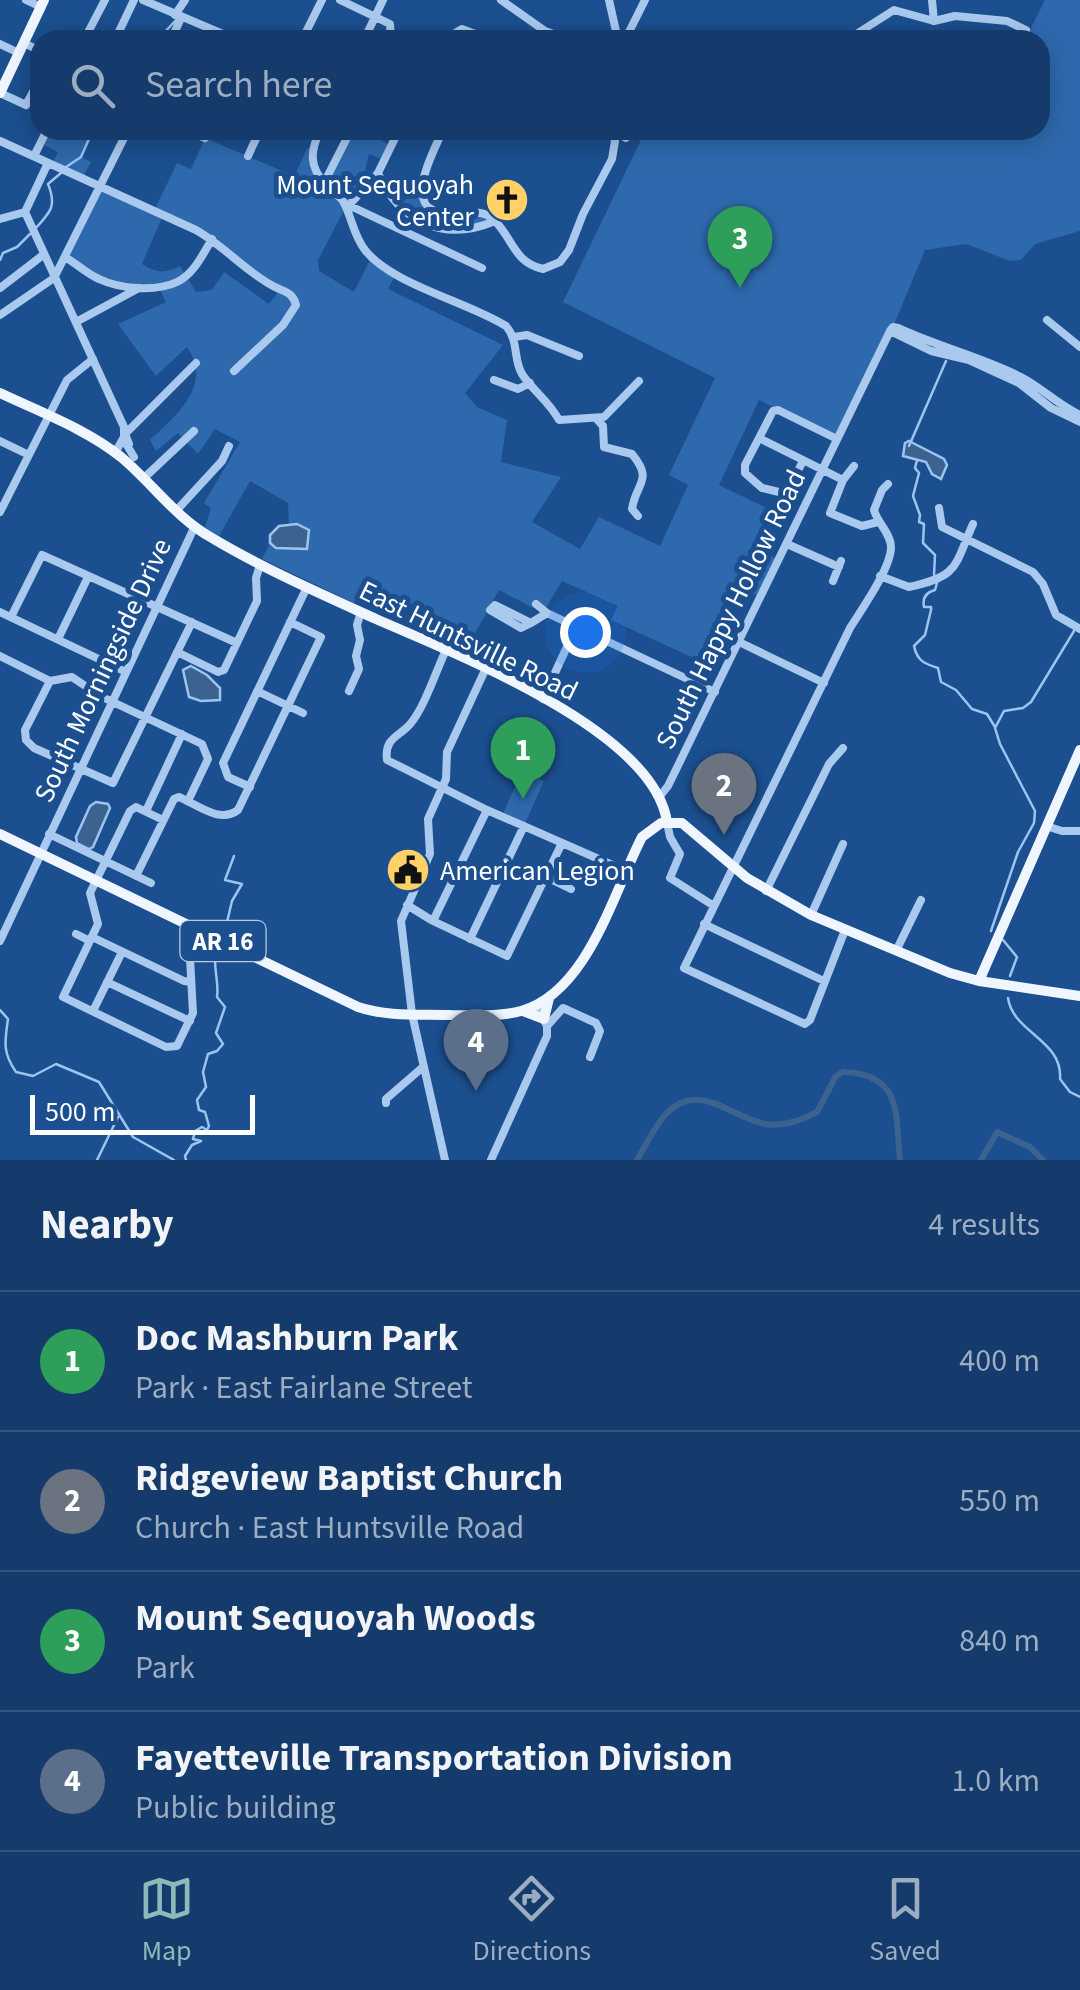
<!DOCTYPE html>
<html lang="en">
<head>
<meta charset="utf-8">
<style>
	:root { --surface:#143b6b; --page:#214673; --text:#f1f3f6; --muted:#9dadc1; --line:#33557e; --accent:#8bbbb9 }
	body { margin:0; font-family:"Source Sans 3",sans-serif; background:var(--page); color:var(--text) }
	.scale { position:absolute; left:30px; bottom:25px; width:225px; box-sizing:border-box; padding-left:10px; border:5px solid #fff; border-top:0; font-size:28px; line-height:35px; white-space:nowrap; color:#fff; -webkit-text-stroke:8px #1b4f8f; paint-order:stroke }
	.you { position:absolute; left:585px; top:632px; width:35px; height:35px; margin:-25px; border:8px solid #fff; border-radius:50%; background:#1a73e8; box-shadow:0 0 0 15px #1a73e833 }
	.badge { display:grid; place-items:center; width:65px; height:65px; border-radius:50%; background:var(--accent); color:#fff; font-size:32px; font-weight:700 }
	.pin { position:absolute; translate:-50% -82px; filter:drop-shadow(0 2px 5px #0008) }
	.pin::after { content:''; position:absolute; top:52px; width:35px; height:30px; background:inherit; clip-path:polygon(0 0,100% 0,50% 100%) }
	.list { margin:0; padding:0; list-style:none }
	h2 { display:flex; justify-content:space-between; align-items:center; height:130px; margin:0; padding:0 40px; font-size:42px }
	h2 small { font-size:32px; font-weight:400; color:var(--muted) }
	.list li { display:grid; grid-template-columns:65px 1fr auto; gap:30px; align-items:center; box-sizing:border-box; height:140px; padding:0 40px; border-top:2px solid var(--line) }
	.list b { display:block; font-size:38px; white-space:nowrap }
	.list p { margin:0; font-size:32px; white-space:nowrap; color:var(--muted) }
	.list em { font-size:32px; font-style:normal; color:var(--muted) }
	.icon { flex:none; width:55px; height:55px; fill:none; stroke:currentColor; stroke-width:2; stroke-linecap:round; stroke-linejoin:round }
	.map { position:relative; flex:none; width:1080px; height:1160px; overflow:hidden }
	.search { position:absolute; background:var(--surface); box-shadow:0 5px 25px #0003; left:30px; right:30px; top:30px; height:110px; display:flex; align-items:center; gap:25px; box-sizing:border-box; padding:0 35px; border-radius:30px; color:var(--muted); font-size:38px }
	.sheet { height:690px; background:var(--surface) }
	nav { display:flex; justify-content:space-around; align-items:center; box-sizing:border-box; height:140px; border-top:2px solid var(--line); background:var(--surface); font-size:28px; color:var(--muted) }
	nav a { display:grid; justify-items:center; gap:5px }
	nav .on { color:var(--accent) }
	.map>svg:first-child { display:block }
</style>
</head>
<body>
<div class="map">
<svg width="1080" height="1160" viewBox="0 0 1080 1160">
	<rect width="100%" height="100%" fill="#1b4f8f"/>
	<!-- green -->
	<path fill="#2e69ad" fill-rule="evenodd" d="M 1045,0 L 1080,0 L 1080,231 L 1035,244 L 1021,260 L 1010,261 L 966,244 L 925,250 L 893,327 L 837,439 L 759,400 L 719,485 L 771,510 L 752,546 L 779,560 L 761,597 L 737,586 L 698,660 L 611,620 L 618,606 L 562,581 L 543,613 L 499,590 L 474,635 L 364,583 L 354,603 L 262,559 L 270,543 L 270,535 L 279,526 L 289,525 L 288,503 L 250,481 L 219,536 L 204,530 L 211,508 L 204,503 L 240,442 L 215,429 L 198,454 L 178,433 L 156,451 L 150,440 C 177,414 213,386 187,347 L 156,376 L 118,324 L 166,302 L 158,286 L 103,281 L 65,257 L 101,187 L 154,211 L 177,163 L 191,169 L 205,138 L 294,176 L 307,149 L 313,144 L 309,160 L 324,184 L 351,130 C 367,130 378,138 391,146 L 384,160 L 369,154 L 365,170 L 375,175 L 357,198 L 342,203 L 343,212 L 318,260 L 319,271 L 354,292 L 370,260 L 395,276 L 388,289 L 503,345 L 465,393 L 477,407 L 507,420 L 501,462 L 561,477 L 532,522 L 580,549 L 599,517 L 660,546 L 688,485 L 669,475 L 715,378 L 563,302 L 640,142 L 636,130 L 1040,130 L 1040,40 L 1025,40 ZM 163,215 L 212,239 L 278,292 L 269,304 L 224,272 L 212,290 L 196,292 L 180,266 C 165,274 156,273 142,264 Z
		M 47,130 L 93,130 L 81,157 L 91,162 L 82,179 L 52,165 L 58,152 L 40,143 Z
		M 422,195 L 436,211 L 476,212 L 495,221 C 456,234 432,226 398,208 L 407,198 Z
		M 522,771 L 544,781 L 524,826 L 502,816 Z"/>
	<!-- water -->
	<path fill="#3c6290" stroke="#9cc4f0" stroke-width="2.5" d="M 909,441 L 944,459 L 947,465 L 941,479 L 932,474 L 926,462 L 903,456 L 905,443 Z
		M 297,524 L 309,530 L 307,549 L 276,548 L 270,543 L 270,535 L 279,526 Z
		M 191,666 L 207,675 L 220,688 L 220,700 L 201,701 L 189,697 L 183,670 Z
		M 96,802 L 108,804 L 110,808 L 93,847 L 89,849 L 77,843 L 76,837 L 90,806 Z"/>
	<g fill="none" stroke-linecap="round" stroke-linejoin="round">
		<!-- stream -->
		<path stroke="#9cc4f0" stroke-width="2.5" d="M 151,40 L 163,34 L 176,20
			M 66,167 L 81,157 L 93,130
			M 34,230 C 51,212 57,206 48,184 L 61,173
			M 0,260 L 3,253 L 17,247 L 30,234
			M 909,446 L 946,361
			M 917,460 L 915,468 L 919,473 L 913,496 L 920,515 L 919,522 L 924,524 L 923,543 L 935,555 L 934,575
			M 937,583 L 935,590 C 927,592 922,597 924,607 L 931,607 L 931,610 L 925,635 L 914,646 C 917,661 925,664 938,668 L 941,682 L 956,690 L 972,709 L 987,714 L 995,727
			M 991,931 L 1018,852 L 1034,823 L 1035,811 L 1000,744 L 995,728 L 1004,711 L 1023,708 L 1031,702 L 1074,631
			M 223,939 L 232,901 L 242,884 L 225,880 L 234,856
			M 1003,940 L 1017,957 L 1010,976
			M 1008,998 C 1013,1033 1063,1040 1060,1079 L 1070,1092 L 1080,1097
			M 0,1010 L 8,1019 C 5,1041 2,1052 16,1072 L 33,1076 L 56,1064 L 99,1082 L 133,1137 L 174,1160
			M 97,1160 L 118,1117
			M 186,1160 L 185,1156 L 192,1145 L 201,1141 L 193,1139 L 195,1131 L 202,1127 L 207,1130 L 209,1126 L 205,1112 L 199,1110 L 197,1100 L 206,1087 L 203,1072 L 208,1054 L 217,1051 L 223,1044 L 216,1033 L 225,1007 L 217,997 C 220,981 210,962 219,947"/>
		<!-- river -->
		<path stroke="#3c6290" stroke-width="6" d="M 637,1160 C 646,1145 654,1127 666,1114 C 699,1080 730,1117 765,1124 C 782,1127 802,1120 817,1112 L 836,1076 L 843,1072 C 904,1074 895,1116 900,1160
			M 981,1160 L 997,1132 L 1030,1147 L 1043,1160"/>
		<!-- minor -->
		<path stroke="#a9c9ee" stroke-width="8" d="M 26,0 L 41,7
			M 143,0 L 237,40
			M 340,0 L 390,24 L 391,40
			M 501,0 L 545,31 L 571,40
			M 609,0 L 618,40
			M 932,0 L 934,21
			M 175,15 L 185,0
			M 850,38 L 894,10 L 934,21 L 955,16 L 1007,21 L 1026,30
			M 64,40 L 70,40
			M 84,40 L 105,0
			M 115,40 L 134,0
			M 171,40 L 181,18
			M 302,40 L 322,0
			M 364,40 L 383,0
			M 444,40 L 462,29 L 491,40
			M 625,40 L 645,0
			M 24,43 L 40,51
			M 0,44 L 19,53
			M 0,93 L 26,105 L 40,79
			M 186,130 L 205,138
			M 320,130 C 310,152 309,167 326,185 C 331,191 339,195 343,201 C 352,217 353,235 365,250 C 391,284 468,302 506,326 C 519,341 513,359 522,374 C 533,391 549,401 559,420 L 604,417 L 639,381
			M 443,130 C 433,153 399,211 448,214 C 465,215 480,207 494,220 C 513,238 513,262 543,269 L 560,262 L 569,250 L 583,214 L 612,159 L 615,141 L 611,130
			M 611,130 L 626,138 L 636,130
			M 0,141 L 196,230 C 224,246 245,271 273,286 C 284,292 293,292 296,305 L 283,325 L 234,371
			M 34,156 L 47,130
			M 248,156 L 260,130
			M 378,173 C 399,222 443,243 495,221
			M 324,183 L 351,130
			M 344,203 L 482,268
			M 350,204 L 378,173 L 399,130
			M 25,212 L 124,427 L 124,437 L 115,453
			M 25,212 L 48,163
			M 0,219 L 25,212
			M 65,257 C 77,264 87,274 99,279 C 120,289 156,292 177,282 C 194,274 203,254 212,239
			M 0,288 L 43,255
			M 0,315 L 54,278 L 128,130
			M 1047,320 L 1080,347
			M 76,322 L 139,288
			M 890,331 L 893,327 L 898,328 C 939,347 981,357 1021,377 C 1042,388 1057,404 1080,415
			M 890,331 L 931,351 L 969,360 L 1019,383 L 1051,408 L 1080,422
			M 514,337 L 527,335 L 579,356
			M 494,380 L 518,389 L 530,383
			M 596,418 L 603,426 L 604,447 L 632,454 C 654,481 636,482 632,509 L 638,516
			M 763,440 L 843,480
			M 0,441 L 29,455
			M 125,442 L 134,457
			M 129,444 L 125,434 L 196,363
			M 803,461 L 789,488 L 783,493 L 762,488 L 745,473 L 745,465 L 773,411 L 778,410 L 837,439
			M 854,466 L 843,480 L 830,513 L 862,526 L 878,522
			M 144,478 L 194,431
			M 939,508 L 942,527 L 1033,572 L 1043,584 L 1056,615 L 1080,629
			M 176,511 L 222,461 L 229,446
			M 0,512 L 67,380 L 93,359
			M 778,512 L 783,493
			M 787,544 L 839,567
			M 880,576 L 909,587 C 960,576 954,566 973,524
			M 833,581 L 841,561
			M 536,604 L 547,613 L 715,692
			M 0,612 L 126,672
			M 11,617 L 42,555 L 237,643
			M 531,623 L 521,628 L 490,610 L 495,605 L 531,623 L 547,613
			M 58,639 L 88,577
			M 739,642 L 824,683
			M 446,650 C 436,671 425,706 411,723 C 400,737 384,737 387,760 L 487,810 L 626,871
			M 177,652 L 218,672 L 224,670 L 257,601 L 256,578 L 260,565
			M 0,656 L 50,681 L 72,677 L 100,696 L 202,744 L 208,759 L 188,801
			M 50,681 L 25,730 L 26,740 L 34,748 L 113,783 L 192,622
			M 257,691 L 303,713
			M 349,691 L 359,669 L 356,656 L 360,640 L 357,625 L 361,612
			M 543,699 L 576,627
			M 250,787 L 228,777 L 223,763 L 307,587
			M 660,796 L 668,786 L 890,331
			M 146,811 L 182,734
			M 163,820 L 136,807 L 130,811 L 90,893 L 98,924 L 63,997 L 166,1047 L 177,1046 L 193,1013 L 190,958 L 203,931
			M 667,822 L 670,837 L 680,854 L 670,878 L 714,906
			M 1046,826 L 1062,831 L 1080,831
			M 49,834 L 151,883
			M 136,876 L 174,799 L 179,797 C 198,805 220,824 238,810 L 321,637 L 290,622
			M 546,877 L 571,889
			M 766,891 L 829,764 L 843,748
			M 407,905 L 433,921 L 507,956 L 562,843
			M 811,915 L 843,844
			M 433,921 L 487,810
			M 704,924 L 824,981
			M 845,930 L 810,1020 L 805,1024 L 684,968 L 850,628 C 862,609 891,568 891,547 C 891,534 877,522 874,510 L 882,490 L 888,484
			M 76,934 L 90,941
			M 92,937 L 184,981 L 191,982
			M 470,939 L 524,826
			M 0,941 L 194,528
			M 896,951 L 921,900
			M 107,982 L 190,1021
			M 93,1011 L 122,952
			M 547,1026 L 563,1008 L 596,1023 L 600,1031 L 590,1057
			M 386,1103 L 386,1099 L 423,1067
			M 445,1160 L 412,1014 L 401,921 L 430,854 L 428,819 L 446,779 L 447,752 L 486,668
			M 491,1160 L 547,1036 L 547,1026 L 536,1005"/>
		<!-- major -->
		<path stroke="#f0f6ff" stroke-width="10" d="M 0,93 L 44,0
			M 0,393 C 40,412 86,429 121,457 C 152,483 176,518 212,538 C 264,569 321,594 376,619 C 453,653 654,730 667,822
			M 0,834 L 358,1007 C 388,1017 420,1014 451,1015 C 474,1015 499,1017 521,1011 C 588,992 613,893 642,837 L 661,823 L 682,823 L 747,878 L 811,915 L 950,973 L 979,981 L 1080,996
			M 979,981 L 1080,750
			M 523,1011 L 544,1019 L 549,998"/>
	</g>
	<!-- icons -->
	<defs>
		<g id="church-disc" transform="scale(2.25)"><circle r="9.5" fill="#ffd166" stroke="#1b4f8f"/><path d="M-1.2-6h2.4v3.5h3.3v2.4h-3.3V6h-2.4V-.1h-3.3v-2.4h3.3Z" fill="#111"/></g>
		<g id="civic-disc" transform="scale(2.25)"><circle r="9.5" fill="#ffd166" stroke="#1b4f8f"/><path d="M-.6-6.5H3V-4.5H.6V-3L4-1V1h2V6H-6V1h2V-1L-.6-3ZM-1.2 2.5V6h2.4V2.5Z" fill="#111"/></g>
	</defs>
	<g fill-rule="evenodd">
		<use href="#church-disc" x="507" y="200"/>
		<use href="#civic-disc" x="408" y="870"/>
	</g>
	<g text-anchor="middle" stroke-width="10" stroke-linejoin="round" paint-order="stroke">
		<!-- shield labels -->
		<rect fill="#1b4f8f" stroke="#bbcadd" stroke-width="2.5" x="180.5" y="921" width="85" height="40" rx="8"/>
		<g font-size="25" font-weight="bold" fill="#fff">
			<text x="223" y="950">AR 16</text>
		</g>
		<!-- poi labels -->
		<g font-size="28" fill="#fff" stroke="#1b4f8f" text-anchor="end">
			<text x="474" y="194">Mount Sequoyah<tspan x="474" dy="32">Center</tspan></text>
			<text x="440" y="880" text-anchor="start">American Legion</text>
		</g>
		<!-- street labels -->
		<g font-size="28" fill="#fff" stroke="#1b4f8f">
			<text transform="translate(730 609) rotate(-64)" y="10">South Happy Hollow Road</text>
			<text transform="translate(469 640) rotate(26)" y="10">East Huntsville Road</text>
			<text transform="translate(102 670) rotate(-65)" y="10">South Morningside Drive</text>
		</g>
	</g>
</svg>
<div class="scale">500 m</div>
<div class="you"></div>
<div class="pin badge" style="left:523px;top:799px;background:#2e9e5b">1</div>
<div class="pin badge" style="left:724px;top:835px;background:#6b7280">2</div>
<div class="pin badge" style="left:740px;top:288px;background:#2e9e5b">3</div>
<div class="pin badge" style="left:476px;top:1091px;background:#5c6f8a">4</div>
<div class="search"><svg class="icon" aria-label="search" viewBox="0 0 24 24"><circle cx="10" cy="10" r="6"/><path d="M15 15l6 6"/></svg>Search here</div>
</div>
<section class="sheet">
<h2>Nearby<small>4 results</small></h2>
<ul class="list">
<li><span class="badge" style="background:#2e9e5b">1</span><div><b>Doc Mashburn Park</b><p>Park · East Fairlane Street</p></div><em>400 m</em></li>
<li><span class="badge" style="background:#6b7280">2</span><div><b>Ridgeview Baptist Church</b><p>Church · East Huntsville Road</p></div><em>550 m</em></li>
<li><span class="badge" style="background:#2e9e5b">3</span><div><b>Mount Sequoyah Woods</b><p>Park</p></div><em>840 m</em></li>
<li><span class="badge" style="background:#5c6f8a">4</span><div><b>Fayetteville Transportation Division</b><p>Public building</p></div><em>1.0 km</em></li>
</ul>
</section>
<nav>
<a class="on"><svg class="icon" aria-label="map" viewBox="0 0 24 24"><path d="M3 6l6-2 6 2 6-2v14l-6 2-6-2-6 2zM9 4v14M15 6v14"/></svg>Map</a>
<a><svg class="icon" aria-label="directions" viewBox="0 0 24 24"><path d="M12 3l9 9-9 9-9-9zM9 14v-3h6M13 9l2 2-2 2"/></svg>Directions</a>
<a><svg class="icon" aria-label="saved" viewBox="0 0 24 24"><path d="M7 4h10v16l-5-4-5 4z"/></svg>Saved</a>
</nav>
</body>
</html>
